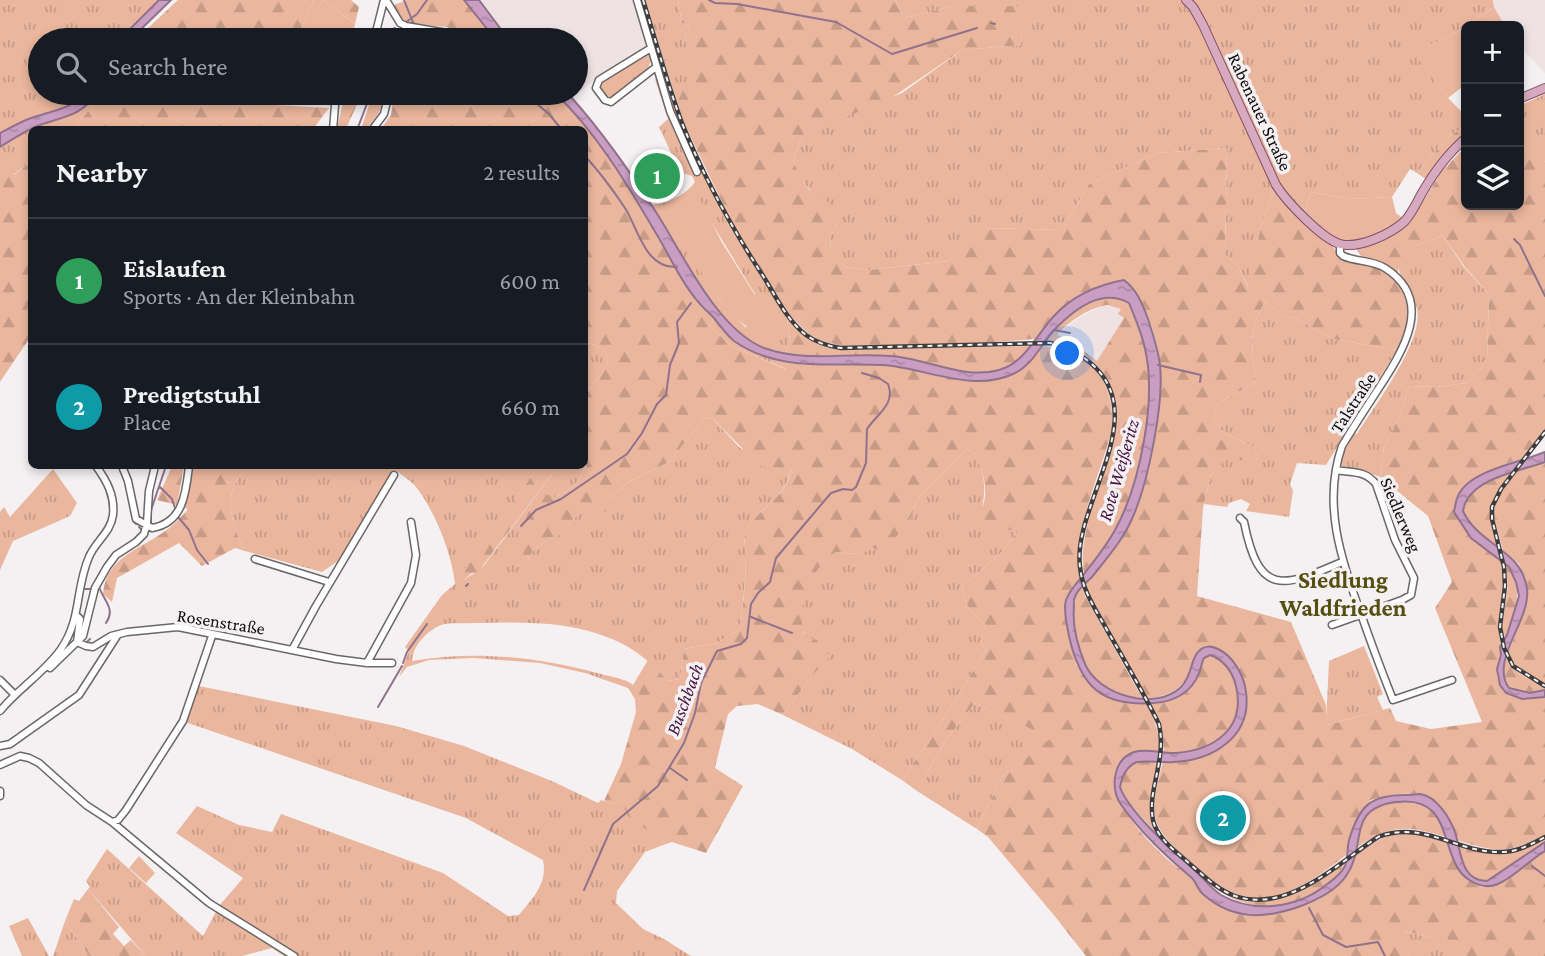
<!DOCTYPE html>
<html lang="en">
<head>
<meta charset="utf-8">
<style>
	:root { --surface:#171b24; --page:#20242c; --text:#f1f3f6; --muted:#9ea1a6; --line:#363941; --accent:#2563eb }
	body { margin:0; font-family:"Crimson Pro",serif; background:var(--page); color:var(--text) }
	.controls { position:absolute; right:21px; top:21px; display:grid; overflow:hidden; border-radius:10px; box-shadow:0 4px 10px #0003 }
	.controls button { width:63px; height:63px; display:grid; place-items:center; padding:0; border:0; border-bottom:2px solid var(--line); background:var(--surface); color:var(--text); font:35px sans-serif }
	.you { position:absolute; left:1068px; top:354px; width:24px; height:24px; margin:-18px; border:5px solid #fff; border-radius:50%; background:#1a73e8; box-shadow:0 0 0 10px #1a73e833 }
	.badge { display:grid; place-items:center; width:46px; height:46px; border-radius:50%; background:var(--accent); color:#fff; font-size:23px; font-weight:700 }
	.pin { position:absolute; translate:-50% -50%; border:4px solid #fff; box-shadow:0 2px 7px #0006 }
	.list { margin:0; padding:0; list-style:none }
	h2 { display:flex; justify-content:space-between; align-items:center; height:91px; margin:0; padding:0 28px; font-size:30px }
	h2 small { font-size:23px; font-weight:400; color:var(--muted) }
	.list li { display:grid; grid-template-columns:46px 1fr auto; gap:21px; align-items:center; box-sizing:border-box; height:126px; padding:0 28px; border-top:2px solid var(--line) }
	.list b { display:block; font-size:26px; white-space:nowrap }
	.list p { margin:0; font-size:23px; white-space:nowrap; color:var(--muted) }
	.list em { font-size:23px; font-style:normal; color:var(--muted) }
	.icon { flex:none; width:38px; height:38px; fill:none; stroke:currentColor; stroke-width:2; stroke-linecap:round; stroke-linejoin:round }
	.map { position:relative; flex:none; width:1545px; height:956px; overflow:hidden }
	.search { position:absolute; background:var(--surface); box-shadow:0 4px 10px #0003; left:28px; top:28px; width:560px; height:77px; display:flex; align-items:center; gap:18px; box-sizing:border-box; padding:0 24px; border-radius:38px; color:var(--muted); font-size:26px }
	.panel { position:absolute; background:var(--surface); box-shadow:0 4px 10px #0003; left:28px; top:126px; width:560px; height:343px; border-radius:10px }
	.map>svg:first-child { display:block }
</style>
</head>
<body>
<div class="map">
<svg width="1545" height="956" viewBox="0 0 1545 956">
	<defs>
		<pattern id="grass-tufts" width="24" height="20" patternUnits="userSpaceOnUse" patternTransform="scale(1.75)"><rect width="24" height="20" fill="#eab69d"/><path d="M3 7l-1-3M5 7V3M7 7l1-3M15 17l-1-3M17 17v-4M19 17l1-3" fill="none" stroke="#c89b86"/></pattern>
		<pattern id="forest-firs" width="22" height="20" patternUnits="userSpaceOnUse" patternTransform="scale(1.75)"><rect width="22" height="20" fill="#eab69d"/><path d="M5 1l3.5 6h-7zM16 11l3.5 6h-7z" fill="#c89b86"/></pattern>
		<pattern id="water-ripples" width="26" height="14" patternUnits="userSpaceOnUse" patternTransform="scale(1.75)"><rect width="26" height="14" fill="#ca9ec3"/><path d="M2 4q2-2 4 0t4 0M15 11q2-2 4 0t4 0" fill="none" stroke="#ac87a6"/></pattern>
	</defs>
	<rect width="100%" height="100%" fill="#f5f1f2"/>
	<!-- built -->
	<path fill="#eee2e3" d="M 479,0 L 645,0 L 685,125 L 712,183 L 748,250 L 779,298 L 790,316 L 809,334 L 819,340 L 842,346 L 1051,341 L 1080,352 L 1104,373 L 1114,392 L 1118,416 L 1085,541 L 1082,563 L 1085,581 L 1089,594 L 1161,723 L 1164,749 L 1155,812 L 1167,840 L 1217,883 L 1235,893 L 1275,896 L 1310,880 L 1378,834 L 1391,829 L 1419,829 L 1486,849 L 1531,842 L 1545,835 L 1545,839 L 1519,852 L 1496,855 L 1418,835 L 1393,834 L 1313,883 L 1276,900 L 1246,901 L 1234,898 L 1214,886 L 1164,843 L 1151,824 L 1150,799 L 1160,749 L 1156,725 L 1085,596 L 1077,566 L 1080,540 L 1111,434 L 1086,361 L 1066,350 L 1049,346 L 841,350 L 817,345 L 807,338 L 787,318 L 727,222 L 682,127 L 654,43 L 591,83 L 572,98 L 567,93 L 576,93 L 576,40 L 509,40 Z
		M 1494,0 L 1545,0 L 1545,73 L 1519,46 L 1519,26 L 1505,26 L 1494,7 Z
		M 1102,306 L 1115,306 L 1121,309 L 1124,318 L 1097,362 L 1088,353 L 1056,335 L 1080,317 Z
		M 1545,429 L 1545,434 L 1502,490 L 1494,508 L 1494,519 L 1502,547 L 1508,586 L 1503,636 L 1506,646 L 1509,657 L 1545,684 L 1545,688 L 1512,668 L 1502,650 L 1499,628 L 1503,596 L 1502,567 L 1490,520 L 1491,507 L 1499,488 Z"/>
	<!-- grass -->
	<path fill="url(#grass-tufts)" fill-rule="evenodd" d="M 0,0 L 159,0 L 119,40 L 40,40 L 40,93 L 88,93 C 71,109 47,112 26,120 C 17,124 9,129 0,133 Z
		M 645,0 L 678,0 L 682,23 L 689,25 L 690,32 L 685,36 L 692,75 L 677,102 Z
		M 895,0 L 1181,0 L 1192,10 L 1275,188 L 1261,226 L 1249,288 L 1238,266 L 1225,255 L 1227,148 L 1158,153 L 1089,184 L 1062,230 L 985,228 L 949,261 L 869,270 L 845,267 L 830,250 L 831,235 L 837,224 L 800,178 L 793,161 L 801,138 L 817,120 L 844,117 L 902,93 L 962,50 L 1021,45 L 1023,6 L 954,6 L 904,18 Z
		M 1190,0 L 1493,0 L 1494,7 L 1454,34 L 1414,52 L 1448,98 L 1466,116 L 1466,125 L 1445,140 L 1417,173 L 1410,169 L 1392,197 L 1350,199 L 1311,192 L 1304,213 L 1280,188 Z
		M 648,53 L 651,60 L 648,69 L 612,99 L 607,98 L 600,88 L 600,84 Z
		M 664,76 L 682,127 L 727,222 L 787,318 L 790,340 L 786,353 C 779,351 771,350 765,348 C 717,331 678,246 651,205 C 666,205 687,194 695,182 L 692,176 L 680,172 L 659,127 L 668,119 L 655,79 ZM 708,217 L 755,294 L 746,328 L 719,299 L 673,222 Z
		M 99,93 L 104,93 L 73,129 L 32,130 L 31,162 L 0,184 L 0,147 C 13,139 26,130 40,125 C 69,115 77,117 99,93 Z
		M 1545,94 L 1545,162 L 1519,135 L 1519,106 Z
		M 1443,236 L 1464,267 L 1489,294 L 1487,361 L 1467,383 L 1437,387 L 1409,386 L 1400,416 L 1384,447 L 1380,477 L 1360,469 L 1345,469 L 1339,462 L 1354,433 L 1357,434 C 1375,405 1424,341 1417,309 C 1413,290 1398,279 1397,260 L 1419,244 Z
		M 1266,301 L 1282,315 L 1299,320 L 1333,339 L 1397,350 L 1326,465 L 1297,463 L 1290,484 L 1293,491 L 1289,517 L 1246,511 L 1250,504 L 1241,499 L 1229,503 L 1227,507 L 1204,504 L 1211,475 L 1224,460 L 1258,460 L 1254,447 L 1226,434 L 1213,420 L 1218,403 L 1256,382 C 1252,351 1247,328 1266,301 Z
		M 714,319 C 734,343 759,357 790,363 L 786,369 L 732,346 L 709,326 Z
		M 585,342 L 603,348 L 608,360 L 603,372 L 585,395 Z
		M 712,418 L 740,448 L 791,468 C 786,501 757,506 745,533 C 742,540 746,546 746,554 C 746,579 743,604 740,629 L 717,643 L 684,649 L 680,679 L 668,681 C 652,664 635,648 612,639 C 567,620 521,622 474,623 C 464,624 450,622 441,625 C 427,631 413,645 412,661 C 475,650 536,657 597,673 C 607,676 625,678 633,685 C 637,687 640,694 642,698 L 640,698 L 636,713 L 635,699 L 628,688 L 585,673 L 540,663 L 474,658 L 429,660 L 407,667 L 399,677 L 409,651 L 405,647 L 442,595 L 455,584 C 452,554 435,511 416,487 C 411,481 402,475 395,470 L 338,561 L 322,572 L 245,551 C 230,521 220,490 250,466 L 389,466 L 395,469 L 397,466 L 539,466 L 462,574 L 462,581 L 482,568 L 558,466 L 586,467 L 579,480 L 567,491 L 555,497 L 528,543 L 523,566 L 533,551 L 547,540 L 559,535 L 580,512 L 606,501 L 630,481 L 669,462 L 704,419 Z
		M 971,450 C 984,465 987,488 982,507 L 1018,531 L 1002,552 L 962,587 C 964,604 972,615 986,625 L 980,641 L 986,650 L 943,720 L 902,780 L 852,749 L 783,715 L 811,677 L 830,655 C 826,654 819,653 815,650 C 789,629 802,583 822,561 C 826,558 832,555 836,552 L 857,554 L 874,548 L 897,534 L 911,518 L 918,498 L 965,451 Z
		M 53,469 L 77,503 L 70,516 L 13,541 L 0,570 L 0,512 L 4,507 L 10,517 Z
		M 1364,646 L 1383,694 L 1377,697 L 1383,710 L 1326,725 L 1329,661 Z
		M 199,686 L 396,726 L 464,746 L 554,782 L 598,803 L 601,800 L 612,804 L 621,800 L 629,816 L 666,844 L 645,852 L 617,891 L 616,903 L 643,929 L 664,939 L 691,956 L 284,956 L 272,948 L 242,956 L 146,956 L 88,889 L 90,887 L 86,881 L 107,849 L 203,936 L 219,906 L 243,878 L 176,833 L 197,806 L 239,825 L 272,832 L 281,814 L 443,873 L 508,916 L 519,915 C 533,898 548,883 543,860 L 466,818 L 185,722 Z
		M 975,703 L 1052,738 L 1002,777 L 977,829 L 917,791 L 944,743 Z
		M 28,918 L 49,956 L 50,956 L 22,956 L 9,926 Z
		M 65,921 L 89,956 L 53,956 Z
		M 1404,931 L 1432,938 L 1441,931 L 1465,956 L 1409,956 Z"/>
	<!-- forest -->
	<path fill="url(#forest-firs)" fill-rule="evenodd" d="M 178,0 L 314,0 L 296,40 L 135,40 Z
		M 323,0 L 351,0 L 359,7 L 355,24 Z
		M 407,0 L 464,0 L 496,40 L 466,40 L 447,27 L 403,23 L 394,5 Z
		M 678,0 L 895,0 L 904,18 L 954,6 L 1024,6 L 1021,45 L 962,50 L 884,103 L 844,117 L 817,121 L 801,138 L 793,161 C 806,190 809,195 838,206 L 837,224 L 831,235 L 830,249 L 845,267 L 869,270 L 949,261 L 984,228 L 1062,230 L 1089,184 L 1158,153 L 1227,148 L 1225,255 L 1238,266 L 1248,287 L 1261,226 L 1275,188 L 1331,243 L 1341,260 C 1352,264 1363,263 1374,267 C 1410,280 1416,321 1397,350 L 1333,339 L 1299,320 L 1282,315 L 1266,301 C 1247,328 1252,350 1256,382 L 1218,403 L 1213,420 L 1226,434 L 1254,447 L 1258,460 L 1225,460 L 1211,475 L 1203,508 L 1197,596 L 1291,622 L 1326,705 L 1327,725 L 1390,708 L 1396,721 L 1431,729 L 1482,722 L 1435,608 L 1452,582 L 1428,516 L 1380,477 L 1384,447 L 1400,416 L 1409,386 L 1437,387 L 1467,383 L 1487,361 L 1489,294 L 1465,267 L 1443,236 L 1419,244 L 1398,260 L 1398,273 L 1362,257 L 1355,247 L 1413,218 L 1441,172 L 1466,146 L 1466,205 L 1519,205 L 1519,134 L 1545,162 L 1545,429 L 1522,459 L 1508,463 L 1470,482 L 1459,493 L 1454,512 L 1501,560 L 1504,586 L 1499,628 L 1501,655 L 1497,677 L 1503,689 L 1531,698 L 1545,697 L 1545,835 C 1506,855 1497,852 1456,840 C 1455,832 1451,826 1448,819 C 1430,788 1403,791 1371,800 L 1348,842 L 1346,855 C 1324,872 1294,895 1266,898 C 1255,899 1243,897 1234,893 C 1213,884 1161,842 1156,820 C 1151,802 1159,780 1163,761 L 1172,762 L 1224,747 L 1246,716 C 1240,690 1239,648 1205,646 C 1189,675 1184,696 1147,698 L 1089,594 L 1086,583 C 1103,565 1120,544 1131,522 C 1148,486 1161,413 1161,374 C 1160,352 1153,325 1143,306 C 1138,297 1130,288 1123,280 L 1056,314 L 1035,339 L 971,344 L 842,346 L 819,340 L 809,334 L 790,316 L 730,219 L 685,125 L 677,102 L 691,75 L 685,36 L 690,32 L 689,25 L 682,23 Z
		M 104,93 L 260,93 L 274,105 L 329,108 L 313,129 L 73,129 Z
		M 345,93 L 362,93 L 346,129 L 337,129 Z
		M 373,93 L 383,93 C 384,108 376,119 365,129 L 361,129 Z
		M 394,93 L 555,93 C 595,131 625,182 654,229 C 673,261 688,291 714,319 L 709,326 L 732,346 L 785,369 L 790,363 C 821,367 850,364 881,365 C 940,367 1001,409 1043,346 C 1093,352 1118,385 1111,434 C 1100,472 1070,542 1080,578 L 1071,589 L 1066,621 L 1076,664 L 1087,682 L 1125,703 L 1146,704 C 1155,719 1160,734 1159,752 C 1145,750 1129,750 1121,764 C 1103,797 1144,837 1167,859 C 1180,870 1195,877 1201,893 L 1278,914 L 1320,899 L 1354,862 L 1355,855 C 1395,827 1403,830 1449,843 L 1456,866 L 1475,884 L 1482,887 L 1499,884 L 1545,851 L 1545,956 L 1465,956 L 1441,932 L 1432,938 L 1405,931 L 1409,956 L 1086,956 L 1053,914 L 988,837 L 977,829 L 1002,777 L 1051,738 L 975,703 L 944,743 L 917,791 L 902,780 L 943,720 L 986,650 L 980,641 L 986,625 C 972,615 964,604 962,587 L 1002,552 L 1018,531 L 969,524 C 974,518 980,512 983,505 C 989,489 982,463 971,450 L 965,451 L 918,498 L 911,518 L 884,552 L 874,548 L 857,554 L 836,552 C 809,571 798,601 803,634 L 818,641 L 817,651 L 831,655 L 811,677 L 783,715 L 758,704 L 737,706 L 728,714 L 715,768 L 743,786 L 706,853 L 672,842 L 666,844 L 628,816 L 621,800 L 612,804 L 604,801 L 621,764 L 640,698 L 642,698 L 633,685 L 648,660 L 668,681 L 680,679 L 684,649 L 717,643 L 740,629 C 743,605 746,581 746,557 C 746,548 742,538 746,530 C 760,506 787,498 791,469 L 760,466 L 712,418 L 704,419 L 669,462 L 630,481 L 606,501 L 606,511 L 592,517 L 580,512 L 559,535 L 547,540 L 533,551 L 523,566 L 516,560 L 528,543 L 521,529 L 531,507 L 544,494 L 555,497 L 567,491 L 579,480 L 586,467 L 585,395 L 603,372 L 608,360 L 603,348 L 585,342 L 584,130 L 380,130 L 391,115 Z
		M 1466,125 L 1466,136 L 1427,180 L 1417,173 L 1445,140 Z
		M 31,162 L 31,336 L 0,382 L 0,179 L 15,174 Z
		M 1109,296 L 1118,297 L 1129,303 C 1135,318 1142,334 1146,349 C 1157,403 1141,482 1115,529 C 1107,545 1095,560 1084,574 C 1077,537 1104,471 1115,434 C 1124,385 1096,348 1046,341 C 1060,319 1085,302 1109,296 ZM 1108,305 L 1121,309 L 1118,314 L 1124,318 L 1097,361 L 1073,342 L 1057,335 C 1068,322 1090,307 1108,305 Z
		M 787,318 C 803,337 817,346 841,350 L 1030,346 L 1021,359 L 1003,369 L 982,374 L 879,355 L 830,358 L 794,355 L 786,353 L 790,340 Z
		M 1545,462 L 1545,684 C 1530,676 1514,668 1508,653 L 1517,631 L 1528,591 L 1519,564 L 1503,550 L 1494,519 L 1494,508 L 1502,490 L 1518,470 Z
		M 172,466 L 184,466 L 177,505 L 157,500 Z
		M 194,466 L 250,466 C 220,490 230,521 245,551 L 235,548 L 202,566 L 179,543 L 117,578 L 112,602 L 103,594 C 106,556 142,549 168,529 C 175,524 182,516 188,509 L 185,508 Z
		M 539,466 L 558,466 L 484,564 L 482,568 L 491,577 L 485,582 L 476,573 L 472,573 L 461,582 L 462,573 Z
		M 1513,471 C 1487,503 1487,510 1499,548 C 1484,540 1452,516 1468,496 C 1478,484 1499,478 1513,471 Z
		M 1505,564 C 1525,582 1517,620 1504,641 L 1502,627 L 1508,586 Z
		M 1082,586 L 1085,596 L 1142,698 C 1127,696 1109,693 1097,682 C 1083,666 1065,615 1075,595 C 1077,591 1080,589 1082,586 Z
		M 1210,655 C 1235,663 1247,703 1233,725 C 1220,745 1187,755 1164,752 L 1161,723 L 1150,703 L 1175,699 L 1201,669 L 1204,658 Z
		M 1505,658 L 1520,674 L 1545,688 L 1545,690 L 1530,693 L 1509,688 L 1503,672 Z
		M 1149,760 L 1158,761 C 1153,786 1144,811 1157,834 L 1125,799 L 1120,787 L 1124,773 L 1132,764 Z
		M 1399,802 C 1427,803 1437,808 1447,837 C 1405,825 1393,824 1356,848 C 1362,813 1364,809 1399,802 Z
		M 1545,839 L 1545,842 L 1487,881 C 1468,880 1461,861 1457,845 C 1494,856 1510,858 1545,839 Z
		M 1345,862 C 1341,873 1333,879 1324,887 C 1282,920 1230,909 1196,871 C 1205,879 1215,888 1226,894 C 1269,917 1310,885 1345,862 Z
		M 88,889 L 119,927 L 113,934 L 124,946 L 131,940 L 146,956 L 89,956 L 65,921 L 74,899 L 79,901 Z"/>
	<!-- garden -->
	<path fill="#eab69d" d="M 314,0 L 323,0 L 355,24 L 351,40 L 296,40 Z
		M 1494,7 L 1505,26 L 1466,26 L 1466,84 L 1448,98 L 1413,52 L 1454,34 Z
		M 696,191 L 721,241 L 770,319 L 775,341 C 722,324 700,267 673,223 L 670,224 L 659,207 Z
		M 1311,192 L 1350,199 L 1392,197 L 1396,213 L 1403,218 C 1388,231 1361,247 1341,241 C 1326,236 1315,223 1304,213 Z
		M 139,856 L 155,873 L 146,883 L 129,868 Z"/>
	<!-- water -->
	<path fill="url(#water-ripples)" stroke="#91728c" stroke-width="2" d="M 159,0 L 171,0 L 130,40 L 119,40 Z
		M 464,0 L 479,0 L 509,40 L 496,40 Z
		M 88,93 L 99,93 C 77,117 69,115 40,125 C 26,130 13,139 0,147 L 0,133 C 8,129 17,124 26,120 C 47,112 71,109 88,93 Z
		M 555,93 L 567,93 L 572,98 C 602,132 629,170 654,209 C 681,250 716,329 764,348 C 806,363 848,352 890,356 C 926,358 964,380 999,370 C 1025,363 1037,334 1054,316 C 1073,295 1097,285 1124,280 C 1137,290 1142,303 1148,319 C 1153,334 1158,350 1160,365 C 1164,404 1148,485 1131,521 C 1122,541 1106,559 1092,577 C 1086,583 1077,589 1075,597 C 1073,600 1074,604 1074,607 C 1072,626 1078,647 1085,664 C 1098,695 1155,712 1181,687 C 1193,675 1190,659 1199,651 C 1204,645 1212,646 1218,649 C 1233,656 1244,675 1246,692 C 1252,736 1214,760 1174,762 C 1161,763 1149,760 1137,762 C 1127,766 1122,776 1120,787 C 1127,809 1171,850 1190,866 C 1201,875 1209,887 1221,895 C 1255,914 1297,908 1326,885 C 1333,880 1341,874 1345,866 C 1348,858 1347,848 1349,840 C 1359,807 1369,795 1405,795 C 1410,795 1416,794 1420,794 C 1437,796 1450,819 1455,832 C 1461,850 1460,881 1487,881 L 1545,842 L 1545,851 C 1529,860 1515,877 1498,884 C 1481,891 1462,879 1455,863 C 1441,833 1444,797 1397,802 C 1345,808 1368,845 1346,876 C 1335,892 1315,901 1298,907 C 1264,919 1233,920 1204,895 C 1198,891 1197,883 1192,878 C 1166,856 1142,834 1122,806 C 1110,790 1112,760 1134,752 C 1148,748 1162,754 1176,753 C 1215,750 1246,728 1236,686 C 1233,672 1223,659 1210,655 L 1204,658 C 1201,663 1202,667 1199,673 C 1192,692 1174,702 1154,703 C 1101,707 1080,686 1069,636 C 1067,625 1063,611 1066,600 C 1070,589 1078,582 1084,574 C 1095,560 1107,545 1115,530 C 1140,485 1157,399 1145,349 C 1142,333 1135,318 1129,303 C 1102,288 1076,308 1056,328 C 1040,344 1035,364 1013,374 C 972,393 926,368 883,365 C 832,362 780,373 734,341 C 726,335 720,325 713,317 C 707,311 700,305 695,298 C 678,277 668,252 654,230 C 626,182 595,131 555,93 Z
		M 1545,452 L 1545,462 C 1519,472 1468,478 1463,511 C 1479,546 1522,549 1527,589 C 1531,621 1489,660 1509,688 L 1530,693 L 1545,690 L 1545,697 L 1522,699 L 1506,693 L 1500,685 L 1497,669 L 1501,655 L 1500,647 L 1507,635 L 1519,596 L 1516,582 L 1509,567 L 1471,538 L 1454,512 C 1455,506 1456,500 1458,496 C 1469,470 1522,462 1545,452 Z"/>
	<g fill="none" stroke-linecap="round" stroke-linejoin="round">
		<!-- stream -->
		<path stroke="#91728c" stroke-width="2" d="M 404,0 L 414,25
			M 709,0 L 715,3 L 737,4 L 836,22 L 892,54 L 977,28
			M 405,23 L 417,14 L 427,0
			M 991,23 L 995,24
			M 416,30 L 429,40
			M 378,40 L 385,33 L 395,28
			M 524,93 L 549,114 L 562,130
			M 357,130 L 371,93
			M 584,155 C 599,171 613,190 625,208 C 638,228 645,269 677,267
			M 1514,239 L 1520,245 L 1545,296
			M 1054,330 L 1070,333
			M 1158,365 L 1201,375 L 1200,382
			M 160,487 L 172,499 L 175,508
			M 179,518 L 189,530 L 197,550 L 208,564
			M 133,520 L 136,524
			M 151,525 L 151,510 L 166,466
			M 521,526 L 536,510 L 561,499 L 627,454 L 642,433 L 657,404 L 666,395 L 670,365 L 679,343 L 677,322 L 691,303
			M 139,527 L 141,529
			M 101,583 L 99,587 C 104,601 116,609 106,623
			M 466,586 L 468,584
			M 85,589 L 93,589
			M 751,617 L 792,633
			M 86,643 L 90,639
			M 403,663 L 407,652 L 427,624
			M 378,707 L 402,666
			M 670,768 L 687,780
			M 1532,866 L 1545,876
			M 584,890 L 613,824 L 658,786 L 684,743 L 695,713 L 701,683 L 717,651 L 741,644 L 747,638 L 751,604 L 758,593 L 770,582 L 776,558 L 831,493 L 843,489 L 852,490 L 856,487 L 866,463 L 867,429 C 877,414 896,404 888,384 L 879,378 L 862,373
			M 1309,908 L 1323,935 L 1346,947 L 1378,942 L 1385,956"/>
		<!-- minor casing -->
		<g stroke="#6b6767" stroke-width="9">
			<path id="minor" d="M 386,0 L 400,23 L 406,26 L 447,33 L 460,40
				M 637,0 L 670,111 L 697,172
				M 374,40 L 384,0
				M 651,48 L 599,80 L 596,88 L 605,100 L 611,102 L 656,67
				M 333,130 L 336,93
				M 372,130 L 384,114 L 389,93
				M 1340,244 L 1340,253 L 1343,256 C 1357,262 1372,260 1385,268 C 1437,301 1401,354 1377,391 C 1365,409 1353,428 1342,446 C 1322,503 1341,560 1361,614 C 1371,643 1382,672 1393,700 L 1452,680
				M 122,466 L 128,481 L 136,519 L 152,528 C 184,523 186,491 189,466
				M 1240,518 L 1244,522 C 1259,597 1282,588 1342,562
				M 255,559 L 329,582
				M 77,616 L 80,619 L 77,642
				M 1332,625 L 1402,600 L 1411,595 L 1414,578 L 1395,540 L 1376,484 C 1365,470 1352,473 1336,470
				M 77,642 L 86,646 L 93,647 L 111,636 L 127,632 L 178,627 L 336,659 L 367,663 L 392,663
				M 292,650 L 316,606 L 394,475
				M 367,663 L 411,583 L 416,555 L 411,522
				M 50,668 L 83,636 L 95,588 L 107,567 L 116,555 L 136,542 L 144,534 L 147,523 L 149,491 L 155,466
				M 0,680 L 14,694
				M 0,711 C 19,688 44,673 61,649 C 82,618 75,589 89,557 C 95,542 111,532 113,515 C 115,496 107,481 96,466
				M 0,746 L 10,744 L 79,695 L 117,636
				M 0,765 L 20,756 L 29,758 L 39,763 L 86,805 L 112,822 L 209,903 L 294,956
				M 0,791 L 0,796
				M 112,822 L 118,820 L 126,810 L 183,721 L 212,636"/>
		</g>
		<!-- major casing -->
		<g stroke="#804e65" stroke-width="10">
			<path id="major" d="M 1186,0 L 1193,7 L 1203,25 L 1276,185 C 1286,201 1322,239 1340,244 C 1359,249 1391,234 1405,221 C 1412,213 1417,202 1422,193 C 1434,172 1447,154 1466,138
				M 1519,99 L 1545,88"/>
		</g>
		<!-- minor -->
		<use href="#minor" stroke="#fff" stroke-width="6"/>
		<!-- major -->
		<use href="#major" stroke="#d8aac0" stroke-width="8"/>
		<!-- rail casing -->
		<g stroke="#3e3c3c" stroke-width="4.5">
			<path id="rail" d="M 643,0 C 656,41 667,83 682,123 C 704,178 733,230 765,279 C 777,299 788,321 806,335 C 817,343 828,346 841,348 L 1050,343 C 1068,347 1083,355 1096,368 C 1149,422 1072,507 1080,567 C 1082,590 1096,610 1107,630 C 1125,661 1143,692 1159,724 C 1167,761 1147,789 1153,820 C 1157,839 1177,852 1191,865 C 1204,876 1218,890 1235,896 C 1288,914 1338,863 1378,837 C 1423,820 1456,852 1498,852 C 1515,853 1530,845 1545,837
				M 1545,432 L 1501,489 L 1492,507 L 1492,519 L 1504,567 L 1505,586 L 1500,627 L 1504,648 L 1513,666 L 1545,686"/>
		</g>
		<!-- rail -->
		<use href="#rail" stroke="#f5f1f2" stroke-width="2" stroke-dasharray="5" stroke-linecap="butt"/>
	</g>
	<g text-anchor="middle" stroke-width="7" stroke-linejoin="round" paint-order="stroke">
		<!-- street labels -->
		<g font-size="18" fill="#0c0b0b" stroke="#f5f1f2">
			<text transform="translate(1260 112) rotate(65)" y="6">Rabenauer Straße</text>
			<text transform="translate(1353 403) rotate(-57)" y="6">Talstraße</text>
			<text transform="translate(1401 515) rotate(67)" y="6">Siedlerweg</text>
			<text transform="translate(221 622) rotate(9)" y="6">Rosenstraße</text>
		</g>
		<!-- water labels -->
		<g font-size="19" font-style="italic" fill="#451140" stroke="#f5f1f2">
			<text transform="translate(1118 470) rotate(-74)" y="7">Rote Weißeritz</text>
			<text transform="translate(684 699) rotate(-70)" y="7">Buschbach</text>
		</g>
		<!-- district labels -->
		<g font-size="24" font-weight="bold" fill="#554f11" stroke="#f5f1f2">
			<text x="1343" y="588">Siedlung<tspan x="1343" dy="28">Waldfrieden</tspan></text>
		</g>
	</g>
</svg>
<div class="controls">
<button>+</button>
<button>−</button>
<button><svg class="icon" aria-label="layers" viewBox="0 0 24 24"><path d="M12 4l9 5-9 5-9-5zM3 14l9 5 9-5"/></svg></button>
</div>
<div class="you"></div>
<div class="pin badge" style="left:657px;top:176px;background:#2e9e5b">1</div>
<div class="pin badge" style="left:1223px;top:818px;background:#0f9aa8">2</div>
<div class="search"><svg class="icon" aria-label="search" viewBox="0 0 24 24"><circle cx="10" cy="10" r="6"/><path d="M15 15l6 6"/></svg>Search here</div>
<section class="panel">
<h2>Nearby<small>2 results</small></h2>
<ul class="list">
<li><span class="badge" style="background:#2e9e5b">1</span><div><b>Eislaufen</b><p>Sports · An der Kleinbahn</p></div><em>600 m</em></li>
<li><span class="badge" style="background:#0f9aa8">2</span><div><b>Predigtstuhl</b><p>Place</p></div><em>660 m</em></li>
</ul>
</section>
</div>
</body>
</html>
